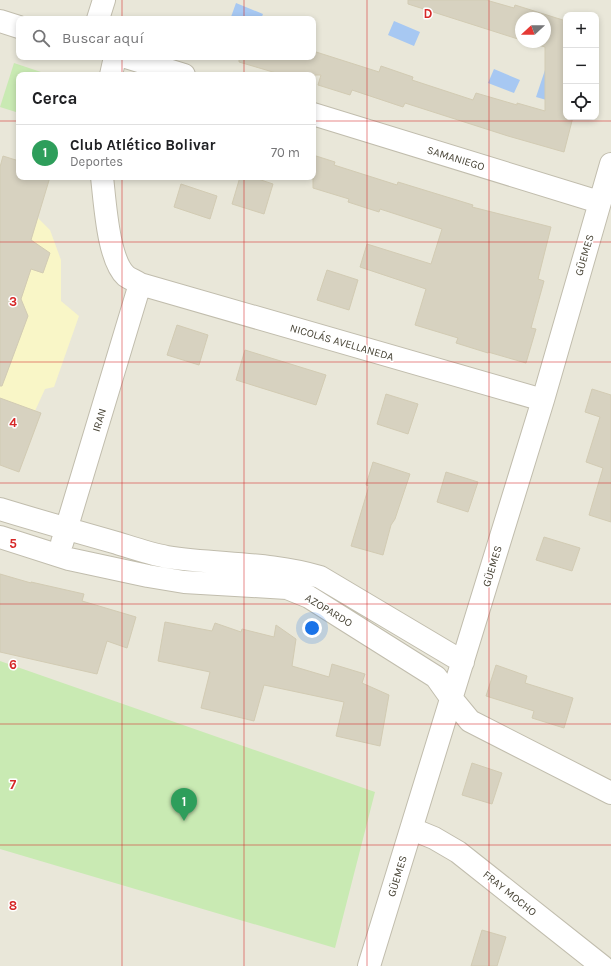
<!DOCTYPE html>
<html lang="es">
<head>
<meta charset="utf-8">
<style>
	:root { --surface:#fff; --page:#f6f6f6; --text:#202124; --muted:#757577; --line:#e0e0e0; --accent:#0b8043 }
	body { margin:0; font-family:Karla,sans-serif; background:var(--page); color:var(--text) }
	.controls { position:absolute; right:12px; top:12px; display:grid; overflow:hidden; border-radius:8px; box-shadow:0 2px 6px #0003 }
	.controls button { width:36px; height:36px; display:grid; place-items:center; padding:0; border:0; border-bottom:1px solid var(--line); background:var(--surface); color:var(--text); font:20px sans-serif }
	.compass { position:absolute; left:515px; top:12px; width:36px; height:36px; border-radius:50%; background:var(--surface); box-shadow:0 2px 6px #0003; rotate:249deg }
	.you { position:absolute; left:312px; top:628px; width:14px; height:14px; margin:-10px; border:3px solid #fff; border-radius:50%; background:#1a73e8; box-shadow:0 0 0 6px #1a73e833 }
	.badge { display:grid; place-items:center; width:26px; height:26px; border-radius:50%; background:var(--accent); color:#fff; font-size:13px; font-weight:700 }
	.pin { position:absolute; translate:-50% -33px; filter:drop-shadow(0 1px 2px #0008) }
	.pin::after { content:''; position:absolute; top:21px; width:14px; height:12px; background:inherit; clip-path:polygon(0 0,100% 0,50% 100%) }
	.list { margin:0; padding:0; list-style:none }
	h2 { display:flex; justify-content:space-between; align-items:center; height:52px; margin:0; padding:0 16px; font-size:17px }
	h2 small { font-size:13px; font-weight:400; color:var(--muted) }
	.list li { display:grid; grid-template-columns:26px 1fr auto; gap:12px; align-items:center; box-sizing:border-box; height:56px; padding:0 16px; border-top:1px solid var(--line) }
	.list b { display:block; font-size:15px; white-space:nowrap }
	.list p { margin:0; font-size:13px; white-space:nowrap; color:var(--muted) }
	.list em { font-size:13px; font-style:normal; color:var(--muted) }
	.icon { flex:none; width:22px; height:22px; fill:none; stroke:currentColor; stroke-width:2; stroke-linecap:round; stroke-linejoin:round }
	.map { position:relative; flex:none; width:611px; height:966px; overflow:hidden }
	.search { position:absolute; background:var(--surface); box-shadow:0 2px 6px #0003; left:16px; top:16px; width:300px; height:44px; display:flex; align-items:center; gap:10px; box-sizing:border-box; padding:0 14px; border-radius:8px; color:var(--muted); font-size:15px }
	.panel { position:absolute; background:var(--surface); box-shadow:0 2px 6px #0003; left:16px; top:72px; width:300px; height:108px; border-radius:8px }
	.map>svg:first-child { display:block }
</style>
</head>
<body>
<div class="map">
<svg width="611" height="966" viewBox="0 0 611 966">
	<rect width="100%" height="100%" fill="#f5f4eb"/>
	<!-- residential -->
	<path fill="#e9e7d9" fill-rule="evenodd" d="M 0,0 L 611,0 L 611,966 L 0,966 ZM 566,15 L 596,15 L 596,117 L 566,117 ZM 521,18 L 545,18 L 545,42 L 521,42 ZM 19,19 L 313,19 L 313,57 L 19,57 ZM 19,75 L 313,75 L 313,177 L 19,177 Z"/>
	<!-- green -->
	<path fill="#c9eab3" d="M 14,63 L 50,75 L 19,75 L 19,113 L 0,107 Z
		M 0,661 L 375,792 L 335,948 L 0,849 Z"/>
	<!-- sand -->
	<path fill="#f9f6c7" d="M 38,218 L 50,230 L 61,260 L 61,301 L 79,316 L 54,387 L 45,389 L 35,411 L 0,398 L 0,378 L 5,379 L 28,316 L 21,299 L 31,269 L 43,273 L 50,254 L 31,240 Z"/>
	<!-- water -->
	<path fill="#a7c8f2" d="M 236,3 L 263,14 L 261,19 L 237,19 L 231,17 Z
		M 394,21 L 420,32 L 414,46 L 388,35 Z
		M 494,69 L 520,80 L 514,93 L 488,83 Z
		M 545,70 L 559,74 L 550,101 L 536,97 Z"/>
	<!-- building -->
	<path fill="#d7d2c0" stroke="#d2cbb3" d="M 408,0 L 486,0 L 514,8 L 515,5 L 566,21 L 566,117 L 573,117 L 564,152 L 508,136 L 405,103 L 403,107 L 352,90 L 350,95 L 318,85 L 321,75 L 283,75 L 239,62 L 239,57 L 313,57 L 313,51 L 379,72 L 381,66 L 413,77 L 412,80 L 473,100 L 476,93 L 517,105 L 517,103 L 545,111 L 545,47 L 528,42 L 545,42 L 545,18 L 521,18 L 521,40 L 408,4 Z
		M 313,155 L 335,162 L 334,165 L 397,185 L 398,182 L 473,205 L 472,207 L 551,227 L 538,279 L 544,281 L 531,328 L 536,329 L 526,363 L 488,352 L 488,353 L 456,343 L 458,338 L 415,325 L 426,289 L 360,267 L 367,244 L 431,264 L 442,229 L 380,209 L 379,212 L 348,202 L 349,199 L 313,188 Z
		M 3,156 L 19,161 L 19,177 L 50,177 L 31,240 L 50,253 L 43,273 L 31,269 L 21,299 L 28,316 L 2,386 L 0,386 L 0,167 Z
		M 240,177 L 252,177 L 273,184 L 264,214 L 232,204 Z
		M 181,184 L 217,196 L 210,219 L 174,207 Z
		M 327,270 L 358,280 L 349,310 L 317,300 Z
		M 177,325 L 208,335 L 199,365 L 167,355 Z
		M 245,350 L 326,375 L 316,405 L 236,380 Z
		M 592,389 L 611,395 L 611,522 L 589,515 L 603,468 L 586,462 L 600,417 L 585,412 Z
		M 386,394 L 418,404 L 408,434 L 377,424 Z
		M 0,398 L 41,413 L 19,472 L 0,465 Z
		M 373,462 L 410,474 L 395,519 L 391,525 L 383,555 L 351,546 L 369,486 L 366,485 Z
		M 446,472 L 478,482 L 468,512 L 437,502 Z
		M 544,537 L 580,548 L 572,571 L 536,560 Z
		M 0,574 L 31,583 L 31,582 L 84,594 L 82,601 L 136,617 L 127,648 L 107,641 L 97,674 L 0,652 Z
		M 165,622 L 212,631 L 215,623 L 241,632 L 242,629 L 274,637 L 276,625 L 296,639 L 292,666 L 329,677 L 332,664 L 365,674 L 362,683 L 389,695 L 380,746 L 336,736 L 344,702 L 264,685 L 254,721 L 201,708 L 210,672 L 158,661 Z
		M 496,665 L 527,676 L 525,683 L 573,698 L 564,728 L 532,718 L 534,711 L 486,696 Z
		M 472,763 L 502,773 L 492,804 L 462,795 Z
		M 482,930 L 506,937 L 497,966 L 471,966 Z"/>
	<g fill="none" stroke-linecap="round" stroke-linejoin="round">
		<!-- minor casing -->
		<g stroke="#c1bdad" stroke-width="24">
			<path id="minor" d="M 98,19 L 104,0
				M 0,21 L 19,27
				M 126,57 L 184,75
				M 111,75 L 115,57
				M 313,114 L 599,202
				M 102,177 C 105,202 108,260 126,276 C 130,279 136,281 140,284 L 543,400
				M 0,509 C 39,521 78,532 117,543 C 133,548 150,554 167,557 C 218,565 270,562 320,577 L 463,662
				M 0,537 L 69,559 L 148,576 L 184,582 L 287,588 L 309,597 L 436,677 L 451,698 L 470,721 L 611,793
				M 62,543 L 140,284
				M 412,829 L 434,838 L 458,852 L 602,966
				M 369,966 L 543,400 L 611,164"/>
		</g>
		<!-- minor -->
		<use href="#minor" stroke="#fff" stroke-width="22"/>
	</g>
	<!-- grid -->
	<path fill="none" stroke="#d62828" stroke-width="1" stroke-opacity="0.55" d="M 122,0 L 122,19M 244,0 L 244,19M 367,0 L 367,966M 489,0 L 489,966M 122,57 L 122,75M 244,57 L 244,75M 0,121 L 19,121M 313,121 L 611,121M 122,177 L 122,966M 244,177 L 244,966M 0,242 L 611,242M 0,362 L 611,362M 0,483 L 611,483M 0,604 L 611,604M 0,724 L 611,724M 0,845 L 611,845"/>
	<g text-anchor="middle" stroke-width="3" stroke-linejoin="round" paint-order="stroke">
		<!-- street labels -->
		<g font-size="11" fill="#4a4638" stroke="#fff">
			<text transform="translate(456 158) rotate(17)" y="4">SAMANIEGO</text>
			<text transform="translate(584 255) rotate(-74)" y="4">GÜEMES</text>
			<text transform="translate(342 342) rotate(16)" y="4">NICOLÁS AVELLANEDA</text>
			<text transform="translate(99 420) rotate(-73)" y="4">IRAN</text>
			<text transform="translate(492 566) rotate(-73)" y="4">GÜEMES</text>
			<text transform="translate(329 610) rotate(31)" y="4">AZOPARDO</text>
			<text transform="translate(397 876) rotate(-73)" y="4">GÜEMES</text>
			<text transform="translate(510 893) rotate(39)" y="4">FRAY MOCHO</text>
		</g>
	</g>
	<g font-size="13" text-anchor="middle" font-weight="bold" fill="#d62828" stroke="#fff" stroke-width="3" stroke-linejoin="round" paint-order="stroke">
		<text x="428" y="18">D</text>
		<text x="13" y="306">3</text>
		<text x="13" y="427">4</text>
		<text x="13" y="548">5</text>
		<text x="13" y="669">6</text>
		<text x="13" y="789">7</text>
		<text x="13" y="910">8</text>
	</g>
</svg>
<div class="controls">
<button>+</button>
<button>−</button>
<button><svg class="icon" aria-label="locate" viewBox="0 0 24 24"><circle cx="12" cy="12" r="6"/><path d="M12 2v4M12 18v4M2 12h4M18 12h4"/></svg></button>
</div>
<svg class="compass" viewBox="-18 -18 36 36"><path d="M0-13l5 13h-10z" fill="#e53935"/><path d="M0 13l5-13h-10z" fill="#757577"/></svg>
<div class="you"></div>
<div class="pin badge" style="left:184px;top:821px;background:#2e9e5b">1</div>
<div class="search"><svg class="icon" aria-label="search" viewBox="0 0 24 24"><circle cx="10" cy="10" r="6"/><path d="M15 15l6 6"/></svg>Buscar aquí</div>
<section class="panel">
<h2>Cerca<small></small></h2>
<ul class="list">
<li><span class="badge" style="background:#2e9e5b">1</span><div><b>Club Atlético Bolivar</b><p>Deportes</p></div><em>70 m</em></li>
</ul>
</section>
</div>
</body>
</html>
